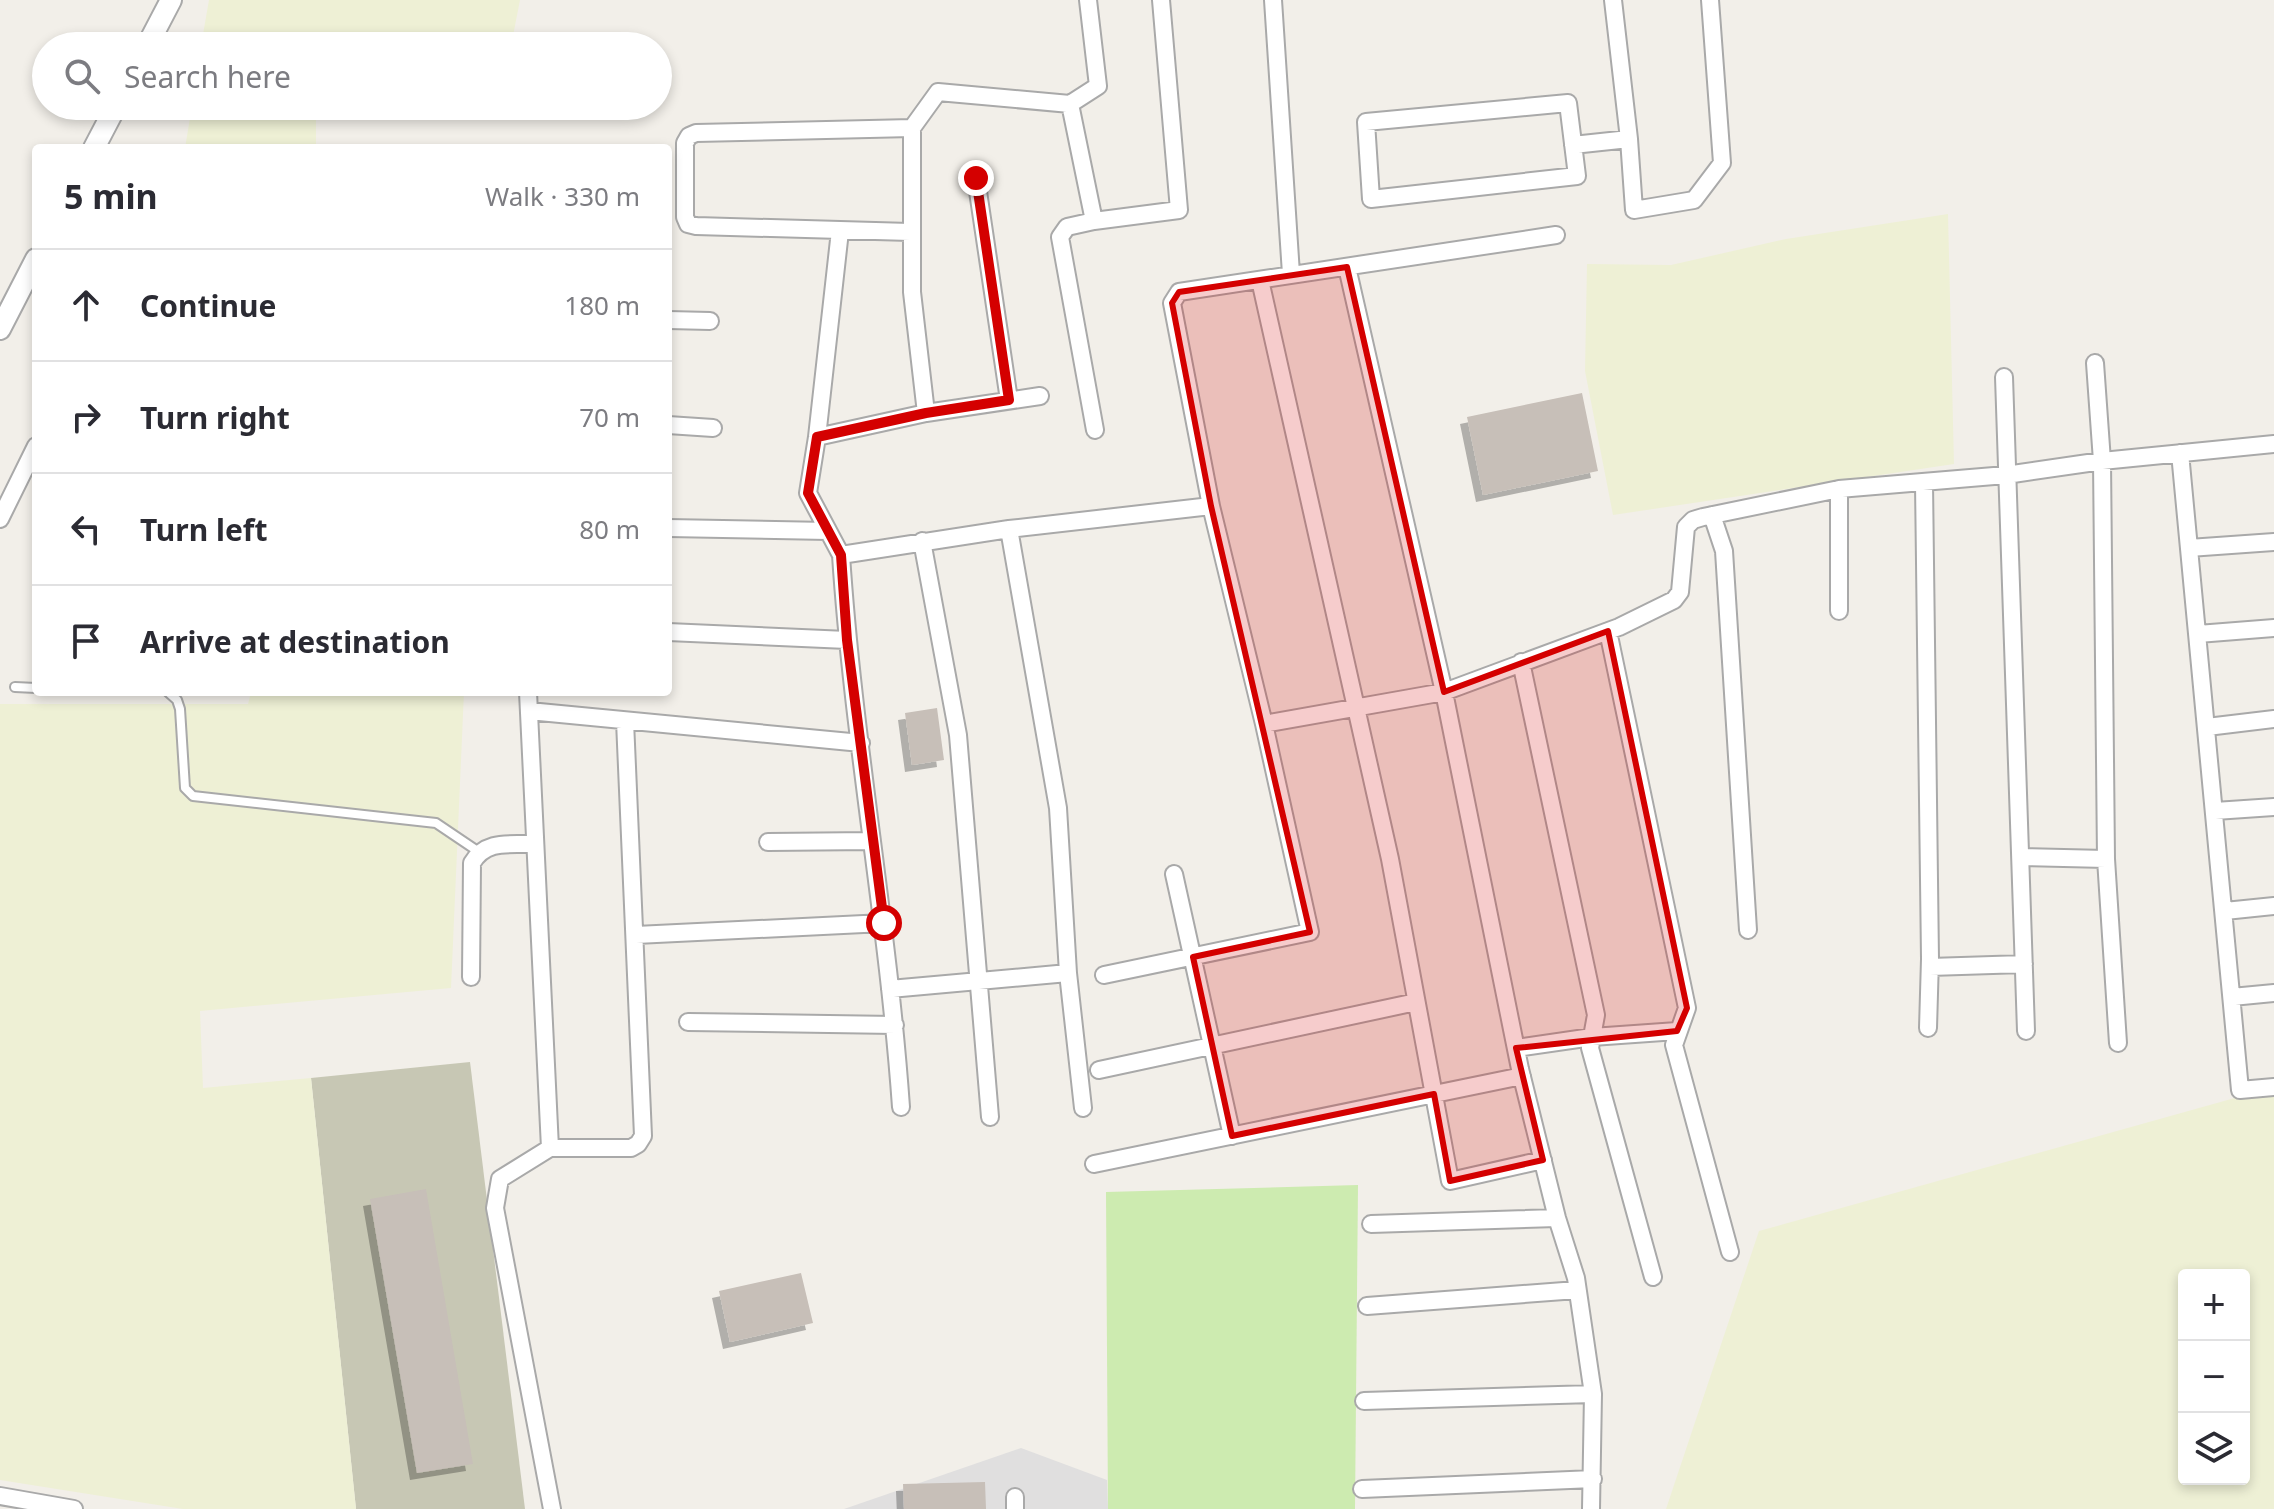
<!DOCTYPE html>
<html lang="en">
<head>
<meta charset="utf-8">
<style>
	:root { --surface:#fff; --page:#f7f7f7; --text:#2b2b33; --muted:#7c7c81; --line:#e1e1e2 }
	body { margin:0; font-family:"Noto Sans",sans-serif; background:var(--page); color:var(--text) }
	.controls { position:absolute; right:24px; bottom:24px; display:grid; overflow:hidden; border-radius:8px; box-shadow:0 4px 12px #0003 }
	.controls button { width:72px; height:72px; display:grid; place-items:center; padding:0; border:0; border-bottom:2px solid var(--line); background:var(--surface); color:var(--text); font:40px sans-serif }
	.stop { position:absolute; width:24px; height:24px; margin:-18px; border:6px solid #d40000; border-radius:50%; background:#fff }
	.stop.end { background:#d40000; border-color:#fff; box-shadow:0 2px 8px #0008 }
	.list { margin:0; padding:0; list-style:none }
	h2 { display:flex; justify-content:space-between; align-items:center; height:104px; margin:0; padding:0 32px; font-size:34px }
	h2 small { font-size:26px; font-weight:400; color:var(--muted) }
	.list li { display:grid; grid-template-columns:52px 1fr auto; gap:24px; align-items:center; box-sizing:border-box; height:112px; padding:0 32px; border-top:2px solid var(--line) }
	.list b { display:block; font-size:30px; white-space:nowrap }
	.list em { font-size:26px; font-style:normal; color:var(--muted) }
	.icon { flex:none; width:44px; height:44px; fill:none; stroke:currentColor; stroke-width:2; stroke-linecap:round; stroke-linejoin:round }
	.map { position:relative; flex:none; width:2274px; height:1509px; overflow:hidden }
	.search { position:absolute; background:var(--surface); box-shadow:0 4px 12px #0003; left:32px; top:32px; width:640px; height:88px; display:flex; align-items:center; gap:20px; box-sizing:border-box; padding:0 28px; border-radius:44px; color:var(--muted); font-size:30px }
	.panel { position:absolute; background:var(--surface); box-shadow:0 4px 12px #0003; left:32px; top:144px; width:640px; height:552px; border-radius:8px }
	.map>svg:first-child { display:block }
</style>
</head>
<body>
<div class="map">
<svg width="2274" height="1509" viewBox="0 0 2274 1509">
	<defs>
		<filter id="shadow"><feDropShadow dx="-7" dy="7" stdDeviation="0" flood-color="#0004"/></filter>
	</defs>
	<rect width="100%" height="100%" fill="#f2efe9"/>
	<!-- residential -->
	<path fill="#e0dfdf" d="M 1021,1448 L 1107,1480 L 1108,1509 L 844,1509 Z"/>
	<!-- construction -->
	<path fill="#c7c7b4" d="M 470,1062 L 525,1509 L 356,1509 L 311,1078 Z"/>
	<!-- farmland -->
	<path fill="#eef0d5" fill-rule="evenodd" d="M 209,0 L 520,0 L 511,46 L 201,46 Z
		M 192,106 L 316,106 L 316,148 L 185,148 Z
		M 1948,214 L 1954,464 L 1613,515 L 1585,371 L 1587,264 L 1671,265 L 1786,239 Z
		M 251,692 L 464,692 L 451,988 L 200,1011 L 203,1088 L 311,1078 L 356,1509 L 183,1509 L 0,1480 L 0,704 L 248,704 Z
		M 2274,1087 L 2274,1509 L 1666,1509 L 1759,1231 ZM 2184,1275 L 2244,1275 L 2244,1479 L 2184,1479 Z"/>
	<!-- grass -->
	<path fill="#cdebb0" d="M 1358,1185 L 1355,1509 L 1108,1509 L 1106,1192 Z"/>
	<!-- building -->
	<path fill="#c7bfb8" filter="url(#shadow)" d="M 1582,393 L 1598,471 L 1483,495 L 1467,417 Z
		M 937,708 L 944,760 L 912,765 L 905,713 Z
		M 426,1189 L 473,1464 L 417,1473 L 370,1199 Z
		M 801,1273 L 813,1323 L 730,1342 L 719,1291 Z
		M 985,1482 L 986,1509 L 904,1509 L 903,1484 Z"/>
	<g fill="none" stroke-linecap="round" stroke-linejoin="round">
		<!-- service casing -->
		<g stroke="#a9a9a9" stroke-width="12">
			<path id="service" d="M 15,687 L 36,688
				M 168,692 L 177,700 L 180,709 L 185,788 L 193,796 L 436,823 L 479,852"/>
		</g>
		<!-- minor casing -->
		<g stroke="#a9a9a9" stroke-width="20">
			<path id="minor" d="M 1273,0 L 1291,274
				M 1613,0 L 1629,139 L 1634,210 L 1694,200 L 1722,163 L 1710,0
				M 1568,103 L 1577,176 L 1371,199 L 1366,122 Z
				M 1070,104 L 1094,221 L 1067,227 L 1060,237 L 1095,430
				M 1573,145 L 1629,139
				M 976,178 L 1009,400
				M 1094,221 L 1179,210 L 1161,0
				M 840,231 L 817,437 L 808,493 L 841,555 L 1009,529 L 1211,506 L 1264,724 L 1310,932 L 1104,975
				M 910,232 L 696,226 L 688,224 L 685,217 L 685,143 L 689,136 L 696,133 L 912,128
				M 1347,267 L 1444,692 L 1520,1069 L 1557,1218 L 1576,1278 L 1593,1394 L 1591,1509
				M 1260,280 L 1390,859 L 1450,1181 L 1543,1160
				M 668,320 L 710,321
				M 2095,363 L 2102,461 L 2106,859 L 2118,1043
				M 2004,377 L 2026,1031
				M 926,413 L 912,292 L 912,128 L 938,92 L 1070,104 L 1098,86 L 1088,0
				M 668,425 L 713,428
				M 817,437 L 926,413 L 1040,396
				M 2180,453 L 2240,1090 L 2274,1087
				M 1924,483 L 1930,959 L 1928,1028
				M 1211,506 L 1172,303 L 1179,292 L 1556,235
				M 1712,515 L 1724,551 L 1748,930
				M 0,519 L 36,446
				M 668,528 L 828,531
				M 1009,529 L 1058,808 L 1068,973 L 1083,1108
				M 922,541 L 958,735 L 990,1117
				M 2189,548 L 2274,542
				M 841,555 C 853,739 888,922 901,1107
				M 1839,611 L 1839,489
				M 1608,631 L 1687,1008 L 1674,1045 L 1730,1252
				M 668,632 L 847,640
				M 2198,634 L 2274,628
				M 1521,662 L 1596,1015 L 1590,1048 L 1653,1277
				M 528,692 L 550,1148
				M 529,711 L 861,743
				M 1264,724 L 1444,692 L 1619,627 L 1674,600 L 1680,592 L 1686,527 L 1693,520 L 1703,517 L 1839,489 L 2006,475 L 2102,461 L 2274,444
				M 2207,727 L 2274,719
				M 2215,811 L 2274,807
				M 768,842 L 872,841
				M 2022,857 L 2106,859
				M 1174,874 L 1232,1136
				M 2225,911 L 2274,906
				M 636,935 L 884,923
				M 1930,967 L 2024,964
				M 471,977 L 472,863 C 486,839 510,845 535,844
				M 890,989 L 1068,973
				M 2232,997 L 2274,993
				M 688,1022 L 895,1025
				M 1516,1048 L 1592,1037 L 1677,1031
				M 1099,1070 L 1416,1002
				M 1094,1164 L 1522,1076
				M 1371,1224 L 1557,1218
				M 1367,1306 L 1577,1290
				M 1364,1401 L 1593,1394
				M 1362,1489 L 1593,1479
				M 0,1496 L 74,1509
				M 1015,1497 L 1015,1509
				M 552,1509 L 495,1208 L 500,1179 L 550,1148 L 631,1148 L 638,1144 L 643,1136 L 625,721"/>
		</g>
		<!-- tertiary casing -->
		<g stroke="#a9a9a9" stroke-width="24">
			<path id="tertiary" d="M 147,46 L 171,0
				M 94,148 L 116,106
				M 0,329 L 36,259"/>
		</g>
		<!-- service -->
		<use href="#service" stroke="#fff" stroke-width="8"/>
		<!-- minor -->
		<use href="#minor" stroke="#fff" stroke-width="16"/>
		<!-- tertiary -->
		<use href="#tertiary" stroke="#fff" stroke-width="20"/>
	</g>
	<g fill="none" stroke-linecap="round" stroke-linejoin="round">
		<!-- route -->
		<path stroke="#d40000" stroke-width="10" d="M 884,923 L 847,640 L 841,555 L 808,493 L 817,437 L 926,413 L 1009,400 L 976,178"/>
	</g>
	<!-- marked area -->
	<path fill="#d40000" fill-opacity="0.2" stroke="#d40000" stroke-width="6" stroke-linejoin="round" d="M 1347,267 L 1444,692 L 1608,631 L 1687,1008 L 1677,1031 L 1516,1048 L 1543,1160 L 1450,1181 L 1434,1094 L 1232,1136 L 1193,957 L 1310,932 L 1211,506 L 1172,303 L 1179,292 Z"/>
</svg>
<div class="controls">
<button>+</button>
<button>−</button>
<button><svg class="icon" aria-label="layers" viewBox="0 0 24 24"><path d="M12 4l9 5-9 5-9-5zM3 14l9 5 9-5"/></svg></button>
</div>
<div class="stop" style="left:884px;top:923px"></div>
<div class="stop end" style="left:976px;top:178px"></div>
<div class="search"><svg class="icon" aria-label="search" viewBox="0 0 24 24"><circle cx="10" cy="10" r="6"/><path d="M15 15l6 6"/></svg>Search here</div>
<section class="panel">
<h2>5 min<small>Walk · 330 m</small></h2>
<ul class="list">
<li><svg class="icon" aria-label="ahead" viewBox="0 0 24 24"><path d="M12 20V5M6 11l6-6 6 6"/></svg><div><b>Continue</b></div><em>180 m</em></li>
<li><svg class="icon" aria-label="right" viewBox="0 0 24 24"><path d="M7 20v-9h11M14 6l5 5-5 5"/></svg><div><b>Turn right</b></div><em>70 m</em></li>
<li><svg class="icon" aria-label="left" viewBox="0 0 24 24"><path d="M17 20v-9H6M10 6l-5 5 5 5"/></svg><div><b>Turn left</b></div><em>80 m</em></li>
<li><svg class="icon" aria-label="arrive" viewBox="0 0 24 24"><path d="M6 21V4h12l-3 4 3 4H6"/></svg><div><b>Arrive at destination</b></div></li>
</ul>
</section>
</div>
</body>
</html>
